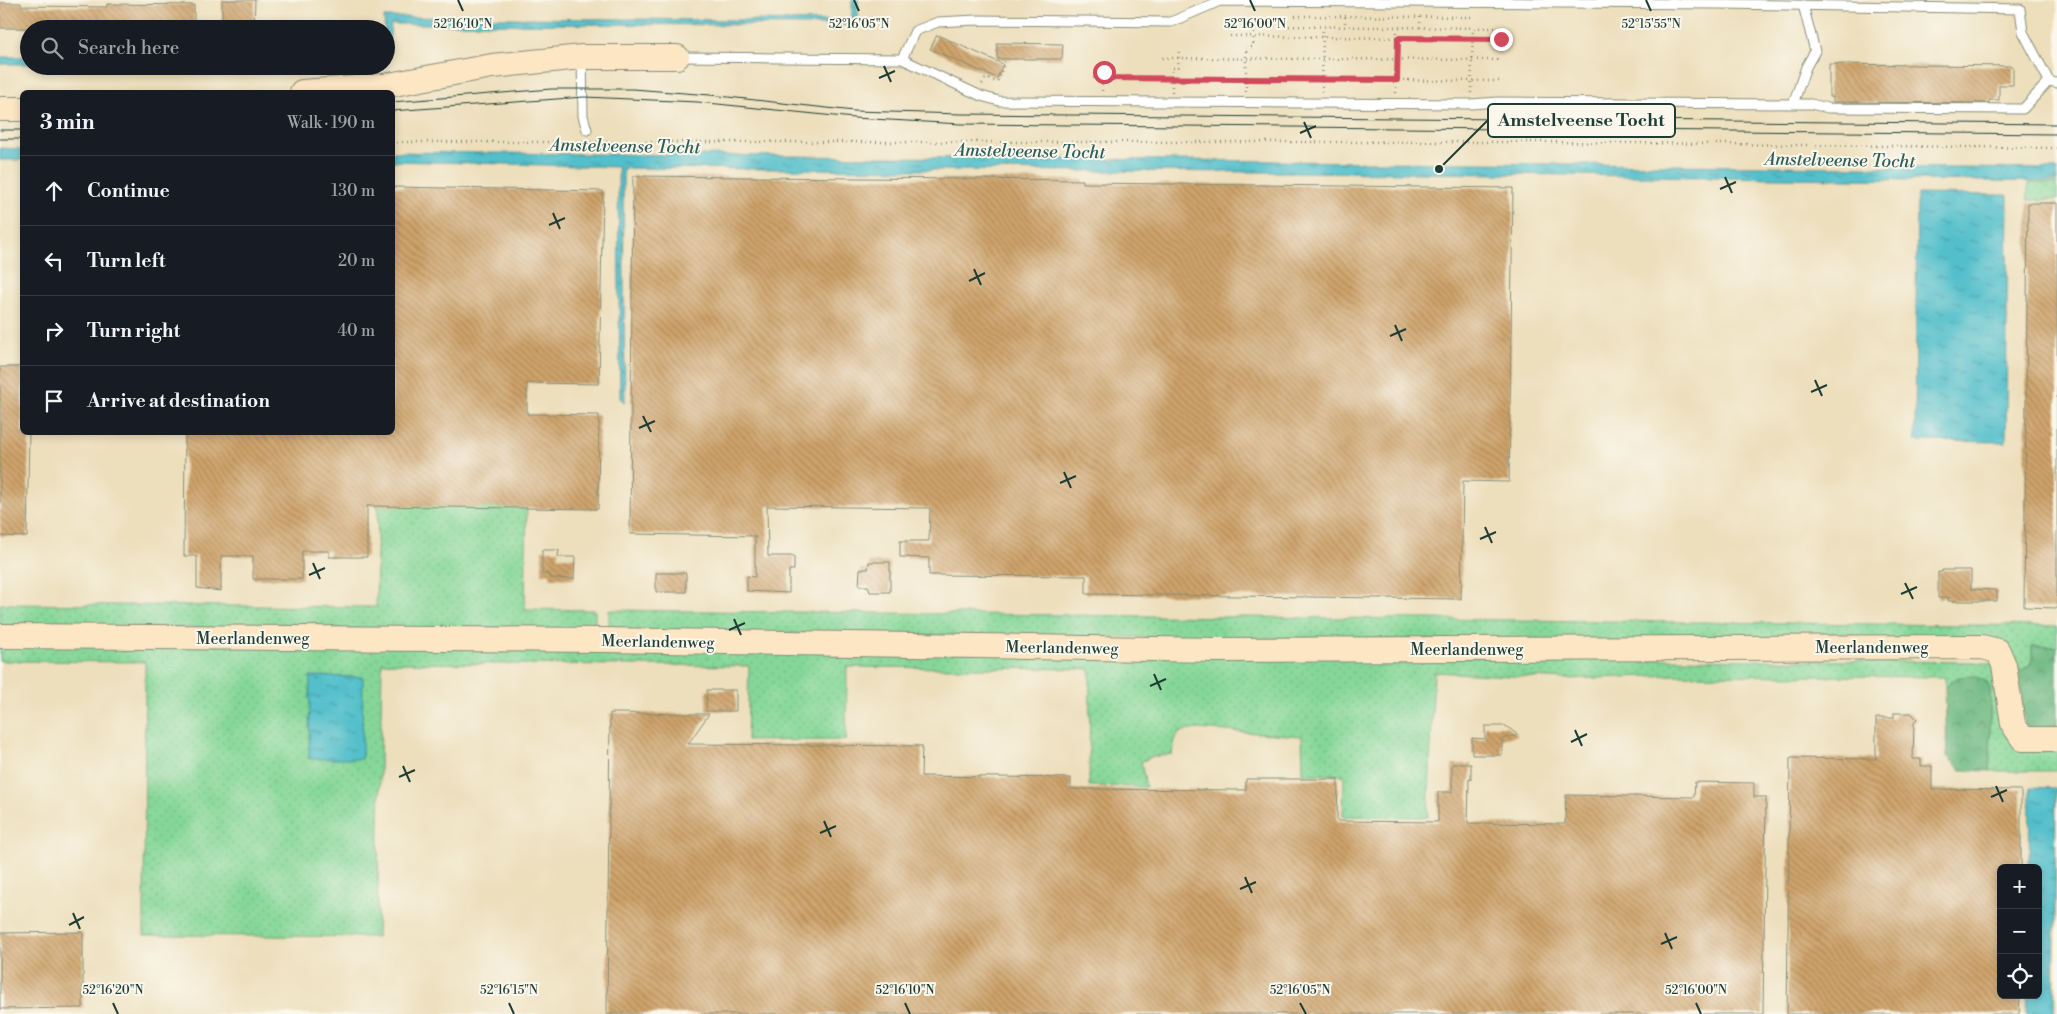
<!DOCTYPE html>
<html lang="en">
<head>
<meta charset="utf-8">
<style>
	:root { --surface:#171b24; --page:#242831; --text:#f1f3f6; --muted:#9ea1a6; --line:#363941 }
	body { margin:0; font-family:"Libre Bodoni",serif; background:var(--page); color:var(--text) }
	.controls { position:absolute; right:15px; bottom:15px; display:grid; overflow:hidden; border-radius:8px; box-shadow:0 2px 8px #0003 }
	.controls button { width:45px; height:45px; display:grid; place-items:center; padding:0; border:0; border-bottom:1px solid var(--line); background:var(--surface); color:var(--text); font:25px sans-serif }
	.stop { position:absolute; width:15px; height:15px; margin:-11px; border:4px solid #d1495b; border-radius:50%; background:#fff }
	.stop.end { background:#d1495b; border-color:#fff; box-shadow:0 1px 5px #0008 }
	.list { margin:0; padding:0; list-style:none }
	h2 { display:flex; justify-content:space-between; align-items:center; height:65px; margin:0; padding:0 20px; font-size:21px }
	h2 small { font-size:16px; font-weight:400; color:var(--muted) }
	.list li { display:grid; grid-template-columns:32px 1fr auto; gap:15px; align-items:center; box-sizing:border-box; height:70px; padding:0 20px; border-top:1px solid var(--line) }
	.list b { display:block; font-size:19px; white-space:nowrap }
	.list em { font-size:16px; font-style:normal; color:var(--muted) }
	.icon { flex:none; width:28px; height:28px; fill:none; stroke:currentColor; stroke-width:2; stroke-linecap:round; stroke-linejoin:round }
	.map { position:relative; flex:none; width:2057px; height:1014px; overflow:hidden }
	.search { position:absolute; background:var(--surface); box-shadow:0 2px 8px #0003; left:20px; top:20px; width:375px; height:55px; display:flex; align-items:center; gap:12px; box-sizing:border-box; padding:0 18px; border-radius:28px; color:var(--muted); font-size:19px }
	.panel { position:absolute; background:var(--surface); box-shadow:0 2px 8px #0003; left:20px; top:90px; width:375px; height:345px; border-radius:8px }
	.map>svg:first-child { display:block }
</style>
</head>
<body>
<div class="map">
<svg width="2057" height="1014" viewBox="0 0 2057 1014">
	<defs>
		<pattern id="grass-dots" width="8" height="8" patternUnits="userSpaceOnUse" patternTransform="scale(1.25)"><rect width="8" height="8" fill="#85d798"/><path d="M2 2h.1M6 6h.1" fill="none" stroke="#72b984" stroke-width="1.8" stroke-linecap="round"/></pattern>
		<pattern id="forest-crowns" width="20" height="18" patternUnits="userSpaceOnUse" patternTransform="scale(1.25)"><rect width="20" height="18" fill="#6cb880"/><path d="M2 6a3 3 0 1 1 6 0M12 15a3 3 0 1 1 6 0" fill="none" stroke="#58976a"/></pattern>
		<pattern id="water-ripples" width="26" height="14" patternUnits="userSpaceOnUse" patternTransform="scale(1.25)"><rect width="26" height="14" fill="#52bfcb"/><path d="M2 4q2-2 4 0t4 0M15 11q2-2 4 0t4 0" fill="none" stroke="#439ca6"/></pattern>
		<pattern id="building-back-hatch" width="6" height="6" patternUnits="userSpaceOnUse" patternTransform="scale(1.25)"><rect width="6" height="6" fill="#cfa36a"/><path d="M-1 5l2 2M0 0l6 6M5-1l2 2" fill="none" stroke="#a78658"/></pattern>
	</defs>
	<rect width="100%" height="100%" fill="#fbf7ec"/>
	<filter id="ink" filterUnits="userSpaceOnUse"><feTurbulence type="fractalNoise" baseFrequency=".02" numOctaves="2"/><feDisplacementMap in="SourceGraphic" scale="10" xChannelSelector="R" yChannelSelector="G"/><feConvolveMatrix kernelMatrix="1 2 1 2 8 2 1 2 1" color-interpolation-filters="sRGB"/></filter>
	<filter id="wash" filterUnits="userSpaceOnUse"><feTurbulence type="fractalNoise" baseFrequency=".0096" numOctaves="4" result="noise"/><feDisplacementMap in="SourceGraphic" scale="20" xChannelSelector="R" yChannelSelector="G"/><feGaussianBlur stdDeviation="1.12" result="paint"/><feColorMatrix in="noise" values="0 0 0 0 0 0 0 0 0 0 0 0 0 0 0 0 0 1.4 0 .05"/><feComposite in="paint" operator="in"/></filter>
	<g filter="url(#wash)">
		<rect width="100%" height="100%" fill="#eddfbc"/>
		<!-- grass -->
		<path fill="url(#grass-dots)" stroke="#528a66" d="M 2028,183 L 2057,184 L 2057,200 L 2028,200 Z
			M 378,496 L 527,500 L 525,609 L 595,610 L 595,632 L 0,626 L 0,604 L 376,607 Z
			M 609,610 L 2057,626 L 2057,647 L 2032,646 L 2032,659 L 2029,666 L 2019,671 L 2017,661 L 1999,648 L 1976,645 L 609,632 Z
			M 0,643 L 1975,662 L 1992,664 L 2015,744 L 2032,751 L 2057,752 L 2057,771 L 1990,771 L 1990,688 L 1951,682 L 1945,686 L 1945,677 L 1676,675 L 1567,679 L 1434,672 L 1428,817 L 1343,816 L 1344,775 L 1303,774 L 1302,736 L 1197,729 L 1180,732 L 1175,740 L 1172,754 L 1151,757 L 1141,762 L 1146,787 L 1089,786 L 1090,669 L 847,667 L 846,740 L 747,741 L 749,666 L 382,663 L 377,937 L 144,935 L 145,662 L 0,661 Z"/>
		<!-- forest -->
		<path fill="url(#forest-crowns)" stroke="#467a5a" d="M 2032,646 L 2057,647 L 2057,735 L 2036,735 L 2025,726 L 2019,671 L 2030,666 L 2032,659 Z
			M 1974,676 L 1986,681 L 1990,688 L 1990,771 L 1961,770 L 1947,756 L 1945,686 L 1959,677 Z"/>
		<!-- water -->
		<path fill="url(#water-ripples)" stroke="#387e80" d="M 852,0 L 858,0 L 858,25 L 391,24 L 388,58 L 386,59 L 384,17 L 852,21 Z
			M 0,57 L 29,57 L 29,64 L 0,64 Z
			M 0,148 L 22,149 L 22,160 L 0,160 Z
			M 393,152 L 2057,169 L 2057,182 L 1426,173 L 623,168 L 625,403 L 620,398 L 618,167 L 393,161 Z
			M 1917,194 L 2008,195 L 2006,442 L 1915,441 Z
			M 310,676 L 363,677 L 362,759 L 309,759 Z
			M 2030,787 L 2056,788 L 2054,1014 L 2026,1014 L 2027,995 L 2038,995 L 2038,868 L 2029,868 Z"/>
		<g id="blocks">
			<!-- building -->
			<path fill="url(#building-back-hatch)" d="M 222,0 L 255,0 L 254,29 L 222,29 Z
				M 0,3 L 21,3 L 21,6 L 107,7 L 107,4 L 194,5 L 194,29 L 0,28 Z
				M 937,35 L 1003,64 L 997,78 L 930,49 Z
				M 997,43 L 1063,44 L 1062,59 L 997,59 Z
				M 1829,64 L 2013,66 L 2013,85 L 1999,85 L 1999,100 L 1989,100 L 1989,103 L 1833,102 L 1833,97 L 1829,97 Z
				M 633,176 L 1083,180 L 1083,183 L 1513,188 L 1509,482 L 1463,481 L 1461,599 L 1086,594 L 1086,576 L 929,575 L 929,558 L 900,557 L 900,541 L 929,541 L 930,508 L 767,506 L 768,556 L 794,556 L 794,570 L 789,570 L 789,593 L 747,591 L 747,576 L 755,577 L 755,536 L 630,534 Z
				M 392,187 L 603,191 L 599,384 L 527,383 L 527,414 L 599,415 L 598,509 L 367,506 L 367,557 L 329,557 L 329,551 L 302,551 L 302,579 L 253,579 L 253,556 L 221,556 L 221,591 L 197,588 L 197,556 L 184,556 L 185,432 L 392,432 Z
				M 2028,203 L 2057,203 L 2057,608 L 2024,607 Z
				M 0,367 L 22,367 L 22,432 L 29,432 L 27,537 L 0,536 Z
				M 542,550 L 559,550 L 558,557 L 575,557 L 574,579 L 550,578 L 550,574 L 542,574 Z
				M 869,562 L 890,562 L 890,592 L 870,592 L 868,586 L 859,586 L 860,569 L 868,569 Z
				M 1942,570 L 1971,570 L 1971,589 L 1997,590 L 1997,601 L 1948,601 L 1949,598 L 1938,598 L 1938,572 L 1942,572 Z
				M 656,573 L 686,573 L 686,592 L 656,592 Z
				M 707,690 L 736,690 L 736,711 L 706,711 Z
				M 610,713 L 709,714 L 688,744 L 922,746 L 921,776 L 1071,778 L 1071,789 L 1246,790 L 1246,779 L 1338,779 L 1337,821 L 1438,822 L 1438,792 L 1452,792 L 1452,764 L 1471,764 L 1471,780 L 1469,779 L 1468,823 L 1565,824 L 1566,795 L 1694,797 L 1695,782 L 1754,783 L 1754,797 L 1766,797 L 1763,1014 L 607,1014 Z
				M 1894,713 L 1911,713 L 1917,719 L 1914,723 L 1913,759 L 1921,759 L 1921,766 L 1932,766 L 1932,789 L 2021,790 L 2021,868 L 2001,868 L 2001,995 L 2020,995 L 2019,1014 L 1787,1014 L 1790,758 L 1876,759 L 1876,718 L 1894,718 Z
				M 1485,726 L 1506,726 L 1518,735 L 1502,739 L 1502,755 L 1472,755 L 1472,738 L 1485,739 Z
				M 83,932 L 83,1008 L 0,1009 L 0,933 Z"/>
		</g>
	</g>
	<g filter="url(#ink)">
		<use href="#blocks" fill-opacity="0" stroke="#868e78" stroke-width="1"/>
		<g fill="none" stroke-linecap="round" stroke-linejoin="round">
			<!-- lane casing -->
			<g stroke="#868e78" stroke-width="11">
				<path id="lane" d="M 582,57 L 583,116 L 587,130
					M 677,57 L 902,59 L 981,96 L 999,101 L 1470,104 L 1499,102 L 1793,104 L 1811,104 L 1828,108 L 2023,109 L 2049,81 L 2057,83
					M 902,59 L 915,31 L 938,22 L 976,20 L 1171,22 L 1220,1 L 1721,4 L 2020,9 L 2023,32 L 2049,81
					M 1793,104 L 1806,67 L 1815,51 L 1803,5"/>
			</g>
			<!-- secondary casing -->
			<g stroke="#868e78" stroke-width="26">
				<path id="secondary" d="M 302,92 L 383,86 L 492,66 L 582,57 L 677,57
					M 0,109 L 22,109
					M 0,636 L 604,640 L 1216,650 L 1982,647 L 1998,651 L 2004,665 L 2013,724 L 2023,739 L 2057,739"/>
			</g>
			<!-- path -->
			<path stroke="#868e78" stroke-width="2.5" stroke-dasharray="1 4" stroke-linecap="butt" d="M 1295,16 L 1475,17
				M 1345,17 L 1345,27
				M 1264,26 L 1501,28
				M 1273,26 L 1274,21
				M 1420,28 L 1420,17
				M 1230,36 L 1501,39
				M 1162,58 L 1502,60
				M 1093,78 L 1500,81
				M 982,84 L 986,78 L 997,82 L 1006,59
				M 1102,91 L 1103,72
				M 1172,92 L 1172,68 L 1178,68 L 1179,52
				M 1246,92 L 1246,47 L 1253,47 L 1254,32
				M 1322,92 L 1323,27
				M 1396,93 L 1397,28
				M 1471,93 L 1473,28
				M 392,142 L 583,142
				M 591,142 L 1551,142 L 2057,148"/>
			<!-- lane -->
			<use href="#lane" stroke="#fff" stroke-width="9"/>
			<!-- secondary -->
			<use href="#secondary" stroke="#fce6c4" stroke-width="24"/>
			<!-- tram -->
			<path stroke="#1f3d34" stroke-width="1" d="M 392,102 L 551,89 L 633,89 L 710,95 L 854,111 L 961,114 L 2057,124
				M 392,111 L 584,97 L 698,102 L 854,118 L 961,124 L 2057,134
				M 0,130 L 22,130
				M 0,139 L 22,139"/>
		</g>
	</g>
	<g fill="none" stroke-linecap="round" stroke-linejoin="round" filter="url(#ink)">
		<!-- route -->
		<path stroke="#d1495b" stroke-width="6" d="M 1104,72 L 1103,78 L 1397,80 L 1398,38 L 1501,39"/>
	</g>
	<!-- ticks -->
	<path fill="none" stroke="#1f3d34" stroke-width="2" d="M 458,0 L 463,11M 854,0 L 859,11M 1250,0 L 1255,11M 1646,0 L 1651,11M 884,66 L 891,82M 879,78 L 895,71M 1304,122 L 1311,138M 1300,133 L 1316,126M 1725,177 L 1732,193M 1720,189 L 1736,182M 553,213 L 560,229M 549,225 L 565,218M 974,269 L 981,285M 969,281 L 985,273M 1395,325 L 1402,341M 1390,336 L 1406,329M 1815,380 L 1822,396M 1811,392 L 1827,385M 643,416 L 651,432M 639,428 L 655,421M 1064,472 L 1071,488M 1060,483 L 1076,476M 1485,527 L 1492,543M 1480,539 L 1496,532M 313,563 L 320,579M 309,575 L 325,568M 1905,583 L 1913,599M 1901,594 L 1917,587M 734,619 L 741,635M 729,630 L 745,623M 1154,674 L 1161,690M 1150,686 L 1166,679M 1575,730 L 1582,746M 1571,742 L 1587,734M 403,766 L 410,782M 399,777 L 415,770M 1996,786 L 2003,802M 1991,797 L 2007,790M 824,821 L 831,837M 820,833 L 836,826M 1245,877 L 1252,893M 1240,889 L 1256,882M 73,913 L 80,929M 69,925 L 84,917M 1665,933 L 1672,949M 1661,944 L 1677,937M 113,1003 L 118,1014M 509,1003 L 514,1014M 905,1003 L 910,1014M 1300,1003 L 1306,1014M 1696,1003 L 1701,1014"/>
	<g text-anchor="middle" stroke-width="4" stroke-linejoin="round" paint-order="stroke">
		<!-- street labels -->
		<g font-size="16" fill="#1f3d34" stroke="#fbf7ec">
			<text x="253" y="644">Meerlandenweg</text>
			<text transform="translate(658 641) rotate(1)" y="6">Meerlandenweg</text>
			<text transform="translate(1062 647) rotate(1)" y="6">Meerlandenweg</text>
			<text x="1872" y="653">Meerlandenweg</text>
			<text x="1467" y="655">Meerlandenweg</text>
		</g>
		<!-- water labels -->
		<g font-size="18" font-style="italic" fill="#2c5e5a" stroke="#fbf7ec">
			<text transform="translate(625 146) rotate(1)" y="6">Amstelveense Tocht</text>
			<text transform="translate(1030 151) rotate(1)" y="6">Amstelveense Tocht</text>
			<text transform="translate(1840 160) rotate(1)" y="6">Amstelveense Tocht</text>
		</g>
	</g>
	<g font-size="12" text-anchor="middle" fill="#1f3d34" stroke="#fbf7ec" stroke-width="4" stroke-linejoin="round" paint-order="stroke">
		<text x="463" y="28">52°16'10"N</text>
		<text x="859" y="28">52°16'05"N</text>
		<text x="1255" y="28">52°16'00"N</text>
		<text x="1651" y="28">52°15'55"N</text>
		<text x="113" y="994">52°16'20"N</text>
		<text x="509" y="994">52°16'15"N</text>
		<text x="905" y="994">52°16'10"N</text>
		<text x="1300" y="994">52°16'05"N</text>
		<text x="1696" y="994">52°16'00"N</text>
	</g>
	<!-- callouts -->
	<path fill="none" stroke="#1f3d34" stroke-width="2" d="M1439 169L1488 120"/>
	<circle fill="#1f3d34" stroke="#fbf7ec" stroke-width="2" cx="1439" cy="169" r="5"/>
	<rect fill="#fbf7ec" stroke="#1f3d34" stroke-width="2" x="1488" y="104" width="187" height="33" rx="5"/>
	<g font-size="18" text-anchor="middle" font-weight="bold" fill="#1f3d34">
		<text x="1581" y="126">Amstelveense Tocht</text>
	</g>
</svg>
<div class="controls">
<button>+</button>
<button>−</button>
<button><svg class="icon" aria-label="locate" viewBox="0 0 24 24"><circle cx="12" cy="12" r="6"/><path d="M12 2v4M12 18v4M2 12h4M18 12h4"/></svg></button>
</div>
<div class="stop" style="left:1104px;top:72px"></div>
<div class="stop end" style="left:1501px;top:39px"></div>
<div class="search"><svg class="icon" aria-label="search" viewBox="0 0 24 24"><circle cx="10" cy="10" r="6"/><path d="M15 15l6 6"/></svg>Search here</div>
<section class="panel">
<h2>3 min<small>Walk · 190 m</small></h2>
<ul class="list">
<li><svg class="icon" aria-label="ahead" viewBox="0 0 24 24"><path d="M12 20V5M6 11l6-6 6 6"/></svg><div><b>Continue</b></div><em>130 m</em></li>
<li><svg class="icon" aria-label="left" viewBox="0 0 24 24"><path d="M17 20v-9H6M10 6l-5 5 5 5"/></svg><div><b>Turn left</b></div><em>20 m</em></li>
<li><svg class="icon" aria-label="right" viewBox="0 0 24 24"><path d="M7 20v-9h11M14 6l5 5-5 5"/></svg><div><b>Turn right</b></div><em>40 m</em></li>
<li><svg class="icon" aria-label="arrive" viewBox="0 0 24 24"><path d="M6 21V4h12l-3 4 3 4H6"/></svg><div><b>Arrive at destination</b></div></li>
</ul>
</section>
</div>
</body>
</html>
